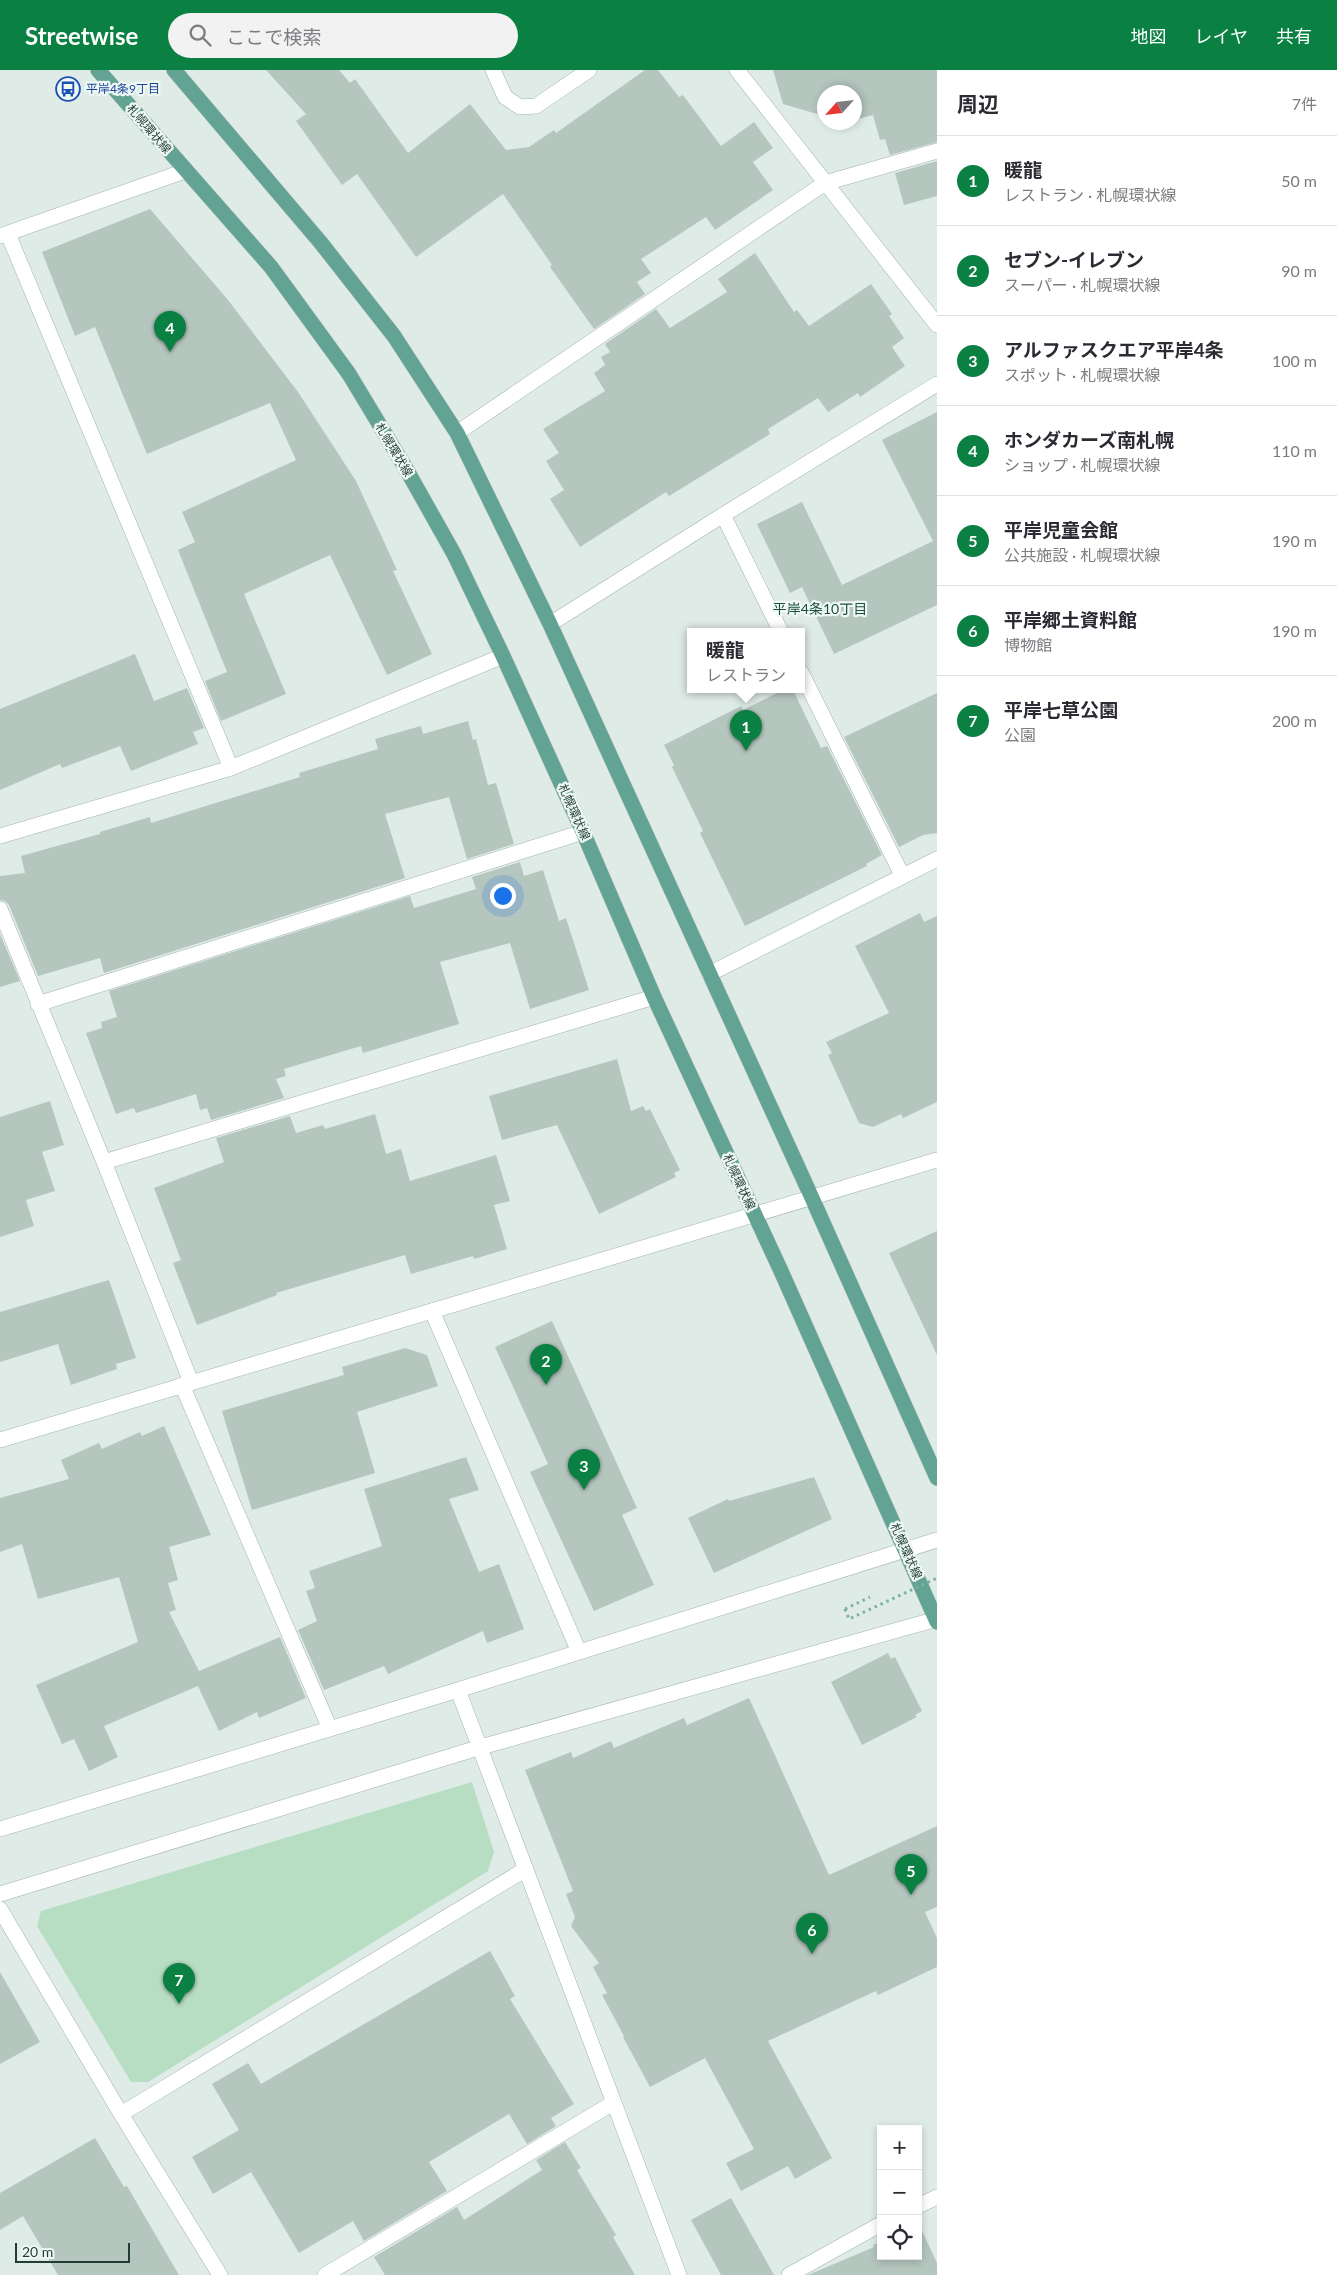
<!DOCTYPE html>
<html lang="ja">
<head>
<meta charset="utf-8">
<style>
	:root { --surface:#fff; --page:#f2f2f3; --text:#2b2b33; --muted:#7c7c81; --line:#e1e1e2; --accent:#0b8043 }
	body { margin:0; font-family:Lato,"Noto Sans JP",sans-serif; background:var(--page); color:var(--text) }
	.controls { position:absolute; right:15px; bottom:15px; display:grid; overflow:hidden; border-radius:0px; box-shadow:0 2px 8px #0003 }
	.controls button { width:45px; height:45px; display:grid; place-items:center; padding:0; border:0; border-bottom:1px solid var(--line); background:var(--surface); color:var(--text); font:25px sans-serif }
	.compass { position:absolute; left:817px; top:15px; width:45px; height:45px; border-radius:50%; background:var(--surface); box-shadow:0 2px 8px #0003; rotate:243deg }
	.scale { position:absolute; left:15px; bottom:12px; width:115px; box-sizing:border-box; padding-left:5px; border:2px solid #1f3c35; border-top:0; font-size:14px; line-height:18px; white-space:nowrap; color:#1f3c35; -webkit-text-stroke:4px #f0f8f4; paint-order:stroke }
	.you { position:absolute; left:502px; top:825px; width:18px; height:18px; margin:-12px; border:4px solid #fff; border-radius:50%; background:#1a73e8; box-shadow:0 0 0 8px #1a73e833 }
	.badge { display:grid; place-items:center; width:32px; height:32px; border-radius:50%; background:var(--accent); color:#fff; font-size:16px; font-weight:700 }
	.pin { position:absolute; translate:-50% -41px; filter:drop-shadow(0 1px 2px #0008) }
	.pin::after { content:''; position:absolute; top:26px; width:18px; height:15px; background:inherit; clip-path:polygon(0 0,100% 0,50% 100%) }
	.popup { position:absolute; left:687px; top:558px; width:118px; height:65px; box-sizing:border-box; display:grid; place-content:center; border-radius:0px; background:var(--surface); filter:drop-shadow(0 1px 4px #0005); font-size:16px; white-space:nowrap; color:var(--muted) }
	.popup b { font-size:19px; color:var(--text) }
	.popup::after { content:''; position:absolute; left:50%; top:100%; margin-left:-10px; border:10px solid transparent; border-top-color:var(--surface) }
	.list { margin:0; padding:0; list-style:none }
	h2 { display:flex; justify-content:space-between; align-items:center; height:65px; margin:0; padding:0 20px; font-size:21px }
	h2 small { font-size:16px; font-weight:400; color:var(--muted) }
	.list li { display:grid; grid-template-columns:32px 1fr auto; gap:15px; align-items:center; box-sizing:border-box; height:90px; padding:0 20px; border-top:1px solid var(--line) }
	.list b { display:block; font-size:19px; white-space:nowrap }
	.list p { margin:0; font-size:16px; white-space:nowrap; color:var(--muted) }
	.list em { font-size:16px; font-style:normal; color:var(--muted) }
	.icon { flex:none; width:28px; height:28px; fill:none; stroke:currentColor; stroke-width:2; stroke-linecap:round; stroke-linejoin:round }
	.map { position:relative; flex:none; width:937px; height:2205px; overflow:hidden }
	header { display:flex; align-items:center; gap:30px; box-sizing:border-box; height:70px; padding:0 25px; background:var(--accent); color:#fff }
	header strong { font-size:24px }
	nav { display:flex; gap:28px; margin-inline-start:auto; font-size:18px }
	.search { width:350px; height:45px; background:var(--page); display:flex; align-items:center; gap:12px; box-sizing:border-box; padding:0 18px; border-radius:28px; color:var(--muted); font-size:19px }
	main { display:flex }
	aside { flex:1; background:var(--surface) }
	.map>svg:first-child { display:block }
</style>
</head>
<body>
<header>
<strong>Streetwise</strong>
<div class="search"><svg class="icon" aria-label="search" viewBox="0 0 24 24"><circle cx="10" cy="10" r="6"/><path d="M15 15l6 6"/></svg>ここで検索</div>
<nav><a>地図</a><a>レイヤ</a><a>共有</a></nav>
</header>
<main>
<div class="map">
<svg width="937" height="2205" viewBox="0 0 937 2205">
	<rect width="100%" height="100%" fill="#dfebe6"/>
	<!-- green -->
	<path fill="#b7dec2" d="M 472,1712 L 494,1782 L 488,1801 L 148,2012 L 131,2012 L 37,1856 L 41,1841 Z"/>
	<!-- building -->
	<path fill="#b5c6bf" d="M 266,0 L 339,0 L 350,13 L 355,9 L 408,83 L 470,34 L 506,80 L 529,77 L 554,60 L 556,63 L 645,0 L 658,0 L 679,27 L 683,25 L 721,76 L 754,52 L 773,78 L 753,92 L 773,120 L 715,160 L 706,147 L 641,189 L 651,203 L 637,212 L 645,224 L 594,259 L 550,197 L 552,195 L 503,124 L 416,187 L 357,104 L 342,115 L 296,51 L 306,44 Z
		M 773,0 L 937,0 L 937,72 L 890,85 L 885,69 L 880,70 L 873,45 L 854,50 L 854,22 L 824,22 L 824,46 L 783,34 Z
		M 937,91 L 937,126 L 904,135 L 895,103 Z
		M 150,139 L 228,230 L 298,322 L 356,411 L 397,500 L 393,501 L 432,584 L 387,605 L 330,485 L 244,524 L 286,624 L 221,651 L 205,611 L 227,602 L 178,480 L 195,472 L 182,442 L 296,390 L 270,333 L 147,384 L 95,257 L 75,266 L 42,182 Z
		M 755,183 L 794,242 L 797,240 L 809,256 L 871,214 L 892,244 L 889,246 L 904,268 L 892,277 L 905,296 L 860,327 L 858,323 L 828,342 L 818,328 L 768,359 L 770,364 L 669,426 L 666,422 L 580,477 L 550,429 L 564,420 L 546,391 L 559,383 L 543,359 L 605,321 L 594,303 L 605,295 L 601,287 L 610,282 L 605,274 L 656,239 L 670,258 L 727,222 L 718,209 Z
		M 937,342 L 937,535 L 834,584 L 802,517 L 790,523 L 757,454 L 802,432 L 842,515 L 933,471 L 882,370 Z
		M 135,584 L 154,631 L 187,618 L 204,658 L 193,662 L 198,674 L 131,701 L 120,676 L 62,698 L 60,694 L 0,720 L 0,639 Z
		M 783,620 L 793,620 L 821,678 L 827,676 L 882,785 L 866,794 L 867,796 L 745,856 L 700,763 L 703,761 L 672,697 L 674,695 L 664,675 L 741,636 L 743,640 Z
		M 937,623 L 937,763 L 923,765 L 899,777 L 844,667 Z
		M 468,651 L 473,670 L 476,669 L 488,715 L 496,713 L 514,774 L 467,789 L 449,727 L 385,744 L 405,808 L 104,903 L 100,888 L 38,906 L 9,835 L 5,831 L 0,830 L 0,806 L 25,803 L 21,786 L 100,764 L 100,762 L 150,747 L 151,753 L 300,707 L 299,703 L 378,679 L 375,669 L 421,656 L 423,664 Z
		M 520,792 L 524,806 L 543,800 L 559,851 L 566,848 L 589,920 L 530,939 L 510,873 L 440,892 L 459,954 L 363,983 L 361,976 L 284,999 L 286,1006 L 276,1009 L 284,1028 L 211,1050 L 207,1038 L 200,1040 L 196,1024 L 136,1043 L 134,1038 L 116,1044 L 86,963 L 102,958 L 101,952 L 117,947 L 109,921 L 410,826 L 414,838 L 476,819 L 472,807 Z
		M 920,843 L 924,852 L 937,846 L 937,1032 L 903,1048 L 901,1044 L 873,1057 L 859,1053 L 828,985 L 832,983 L 826,972 L 889,943 L 855,876 Z
		M 0,864 L 20,911 L 0,917 Z
		M 617,989 L 631,1041 L 643,1036 L 646,1041 L 650,1039 L 680,1100 L 674,1103 L 676,1107 L 599,1144 L 557,1055 L 502,1070 L 489,1026 Z
		M 50,1031 L 64,1075 L 42,1082 L 55,1121 L 26,1130 L 34,1156 L 0,1167 L 0,1047 Z
		M 375,1044 L 386,1084 L 401,1079 L 410,1111 L 496,1085 L 510,1131 L 494,1135 L 507,1179 L 474,1189 L 473,1186 L 411,1204 L 405,1185 L 276,1223 L 277,1225 L 197,1255 L 173,1193 L 181,1190 L 154,1118 L 224,1092 L 216,1068 L 290,1046 L 296,1063 L 323,1055 L 325,1059 Z
		M 937,1161 L 937,1285 L 889,1183 Z
		M 109,1210 L 136,1288 L 116,1294 L 117,1299 L 71,1315 L 58,1274 L 0,1292 L 0,1242 Z
		M 552,1251 L 637,1438 L 622,1445 L 654,1515 L 594,1541 L 530,1402 L 548,1394 L 495,1277 Z
		M 405,1278 L 427,1285 L 438,1316 L 357,1342 L 375,1403 L 252,1440 L 222,1341 L 344,1305 L 342,1297 Z
		M 164,1356 L 211,1465 L 169,1477 L 178,1510 L 168,1513 L 176,1540 L 169,1542 L 199,1601 L 280,1567 L 306,1628 L 259,1648 L 257,1642 L 219,1661 L 198,1616 L 104,1656 L 118,1687 L 89,1701 L 74,1669 L 62,1674 L 36,1615 L 138,1572 L 119,1507 L 38,1529 L 22,1474 L 0,1482 L 0,1428 L 69,1409 L 61,1390 L 99,1373 L 102,1379 L 140,1362 L 142,1366 Z
		M 466,1387 L 479,1420 L 449,1429 L 479,1502 L 499,1494 L 524,1559 L 487,1573 L 483,1561 L 388,1604 L 384,1596 L 324,1620 L 298,1560 L 317,1551 L 306,1521 L 315,1518 L 309,1501 L 382,1476 L 364,1419 Z
		M 814,1407 L 832,1449 L 714,1503 L 688,1448 L 728,1429 L 729,1431 Z
		M 888,1583 L 891,1589 L 895,1587 L 922,1641 L 915,1645 L 917,1647 L 862,1675 L 831,1612 Z
		M 749,1628 L 829,1805 L 937,1756 L 937,1837 L 925,1842 L 937,1868 L 937,1897 L 878,1925 L 876,1921 L 768,1971 L 832,2088 L 795,2109 L 788,2096 L 741,2121 L 726,2093 L 754,2079 L 705,1988 L 650,2017 L 623,1967 L 624,1966 L 602,1925 L 607,1923 L 593,1897 L 599,1893 L 571,1856 L 575,1847 L 566,1824 L 573,1821 L 525,1700 L 571,1682 L 573,1688 L 611,1671 L 614,1678 L 684,1648 L 687,1655 Z
		M 490,1881 L 515,1926 L 510,1929 L 574,2034 L 551,2048 L 556,2056 L 527,2074 L 509,2044 L 429,2092 L 447,2121 L 364,2171 L 353,2151 L 299,2183 L 251,2102 L 213,2124 L 192,2087 L 239,2060 L 212,2014 L 248,1993 L 261,2014 Z
		M 0,1902 L 40,1972 L 0,1994 Z
		M 95,2068 L 124,2117 L 127,2116 L 179,2205 L 58,2205 L 23,2146 L 0,2160 L 0,2123 Z
		M 565,2072 L 581,2098 L 577,2100 L 616,2165 L 613,2167 L 635,2205 L 385,2205 L 374,2187 L 457,2137 L 464,2150 L 542,2100 L 536,2090 Z
		M 731,2128 L 774,2205 L 721,2205 L 691,2150 Z
		M 919,2154 L 937,2193 L 937,2205 L 808,2205 L 874,2177 L 873,2175 L 881,2172 L 881,2186 L 918,2186 Z"/>
	<g fill="none" stroke-linecap="round" stroke-linejoin="round">
		<!-- minor casing -->
		<g stroke="#a2b3ad" stroke-width="16">
			<path id="minor" d="M 493,0 L 505,27 L 520,37 L 536,36 L 589,0
				M 737,0 L 937,255
				M 8,164 L 231,698
				M 0,166 L 185,101
				M 457,363 L 825,113 L 937,81
				M 723,445 L 781,562
				M 550,554 L 723,445 L 937,314
				M 801,602 L 902,805
				M 0,766 L 231,698 L 503,586
				M 0,839 L 104,1092 L 191,1312
				M 709,904 L 937,789
				M 38,934 L 583,762
				M 104,1092 L 654,927
				M 432,1241 L 579,1582
				M 182,1315 L 330,1659
				M 458,1620 L 679,2205
				M 0,1759 L 458,1620 L 937,1470
				M 0,1824 L 481,1677 L 937,1549
				M 0,1839 L 121,2044 L 220,2205
				M 121,2044 L 526,1799
				M 918,2136 L 937,2127
				M 325,2205 L 613,2033
				M 789,2205 L 881,2154"/>
		</g>
		<!-- tertiary casing -->
		<g stroke="#a2b3ad" stroke-width="16">
			<path id="tertiary" d="M 0,1370 L 937,1090"/>
		</g>
		<!-- primary casing -->
		<g stroke="#c0c8c6" stroke-width="16">
			<path id="primary" d="M 98,0 L 271,197 L 349,304 L 405,397 L 454,484 L 503,586 L 583,762 L 654,927 L 781,1201 L 937,1552
				M 174,0 L 321,173 L 394,266 L 457,363 L 550,554 L 812,1128 L 937,1408"/>
		</g>
		<!-- path -->
		<path stroke="#7eb1a2" stroke-width="3" stroke-dasharray="2.5 4" stroke-linecap="butt" d="M 845,1539 L 870,1527"/>
		<!-- minor -->
		<use href="#minor" stroke="#fff" stroke-width="15"/>
		<!-- tertiary -->
		<use href="#tertiary" stroke="#fff" stroke-width="15"/>
		<!-- primary -->
		<use href="#primary" stroke="#62a393" stroke-width="15"/>
		<!-- path-bridge -->
		<path stroke="#7eb1a2" stroke-width="3" stroke-dasharray="2.5 4" stroke-linecap="butt" d="M 845,1539 L 849,1549 L 937,1508"/>
	</g>
	<!-- icons -->
	<defs>
		<g id="bus-ring" transform="scale(1.25)"><circle r="9.5" fill="#f0f8f4" stroke="#1a4fb4" stroke-width="1.5"/><path d="M-5-6H5V4H4V6H2V4H-2V6H-4V4H-5ZM-3.5-4V0h7V-4ZM-3.5 1.2v1.5H-2V1.2ZM2 1.2v1.5H3.5V1.2Z" fill="#1a4fb4"/></g>
	</defs>
	<g fill-rule="evenodd">
		<use href="#bus-ring" x="68" y="19"/>
	</g>
	<g text-anchor="middle" stroke-width="4.5" stroke-linejoin="round" paint-order="stroke">
		<!-- transit labels -->
		<g font-size="12" fill="#164399" stroke="#f0f8f4" text-anchor="start">
			<text x="86" y="23">平岸4条9丁目</text>
		</g>
		<!-- street labels -->
		<g font-size="12" fill="#1f3c35" stroke="#f0f8f4">
			<text transform="translate(149 59) rotate(49)" y="4">札幌環状線</text>
			<text transform="translate(394 380) rotate(59)" y="4">札幌環状線</text>
			<text transform="translate(574 742) rotate(66)" y="4">札幌環状線</text>
			<text transform="translate(739 1112) rotate(65)" y="4">札幌環状線</text>
			<text transform="translate(906 1481) rotate(66)" y="4">札幌環状線</text>
		</g>
		<!-- neighbourhood labels -->
		<g font-size="14" fill="#1b4f43" stroke="#f0f8f4">
			<text x="820" y="544">平岸4条10丁目</text>
		</g>
	</g>
</svg>
<div class="controls">
<button>+</button>
<button>−</button>
<button><svg class="icon" aria-label="locate" viewBox="0 0 24 24"><circle cx="12" cy="12" r="6"/><path d="M12 2v4M12 18v4M2 12h4M18 12h4"/></svg></button>
</div>
<svg class="compass" viewBox="-18 -18 36 36"><path d="M0-13l5 13h-10z" fill="#e53935"/><path d="M0 13l5-13h-10z" fill="#7c7c81"/></svg>
<div class="scale">20 m</div>
<div class="you"></div>
<div class="pin badge" style="left:746px;top:681px">1</div>
<div class="popup"><b>暖龍</b>レストラン</div>
<div class="pin badge" style="left:546px;top:1315px">2</div>
<div class="pin badge" style="left:584px;top:1420px">3</div>
<div class="pin badge" style="left:170px;top:282px">4</div>
<div class="pin badge" style="left:911px;top:1825px">5</div>
<div class="pin badge" style="left:812px;top:1884px">6</div>
<div class="pin badge" style="left:179px;top:1934px">7</div>
</div>
<aside>
<h2>周辺<small>7件</small></h2>
<ul class="list">
<li><span class="badge">1</span><div><b>暖龍</b><p>レストラン · 札幌環状線</p></div><em>50 m</em></li>
<li><span class="badge">2</span><div><b>セブン-イレブン</b><p>スーパー · 札幌環状線</p></div><em>90 m</em></li>
<li><span class="badge">3</span><div><b>アルファスクエア平岸4条</b><p>スポット · 札幌環状線</p></div><em>100 m</em></li>
<li><span class="badge">4</span><div><b>ホンダカーズ南札幌</b><p>ショップ · 札幌環状線</p></div><em>110 m</em></li>
<li><span class="badge">5</span><div><b>平岸児童会館</b><p>公共施設 · 札幌環状線</p></div><em>190 m</em></li>
<li><span class="badge">6</span><div><b>平岸郷土資料館</b><p>博物館</p></div><em>190 m</em></li>
<li><span class="badge">7</span><div><b>平岸七草公園</b><p>公園</p></div><em>200 m</em></li>
</ul>
</aside>
</main>
</body>
</html>
